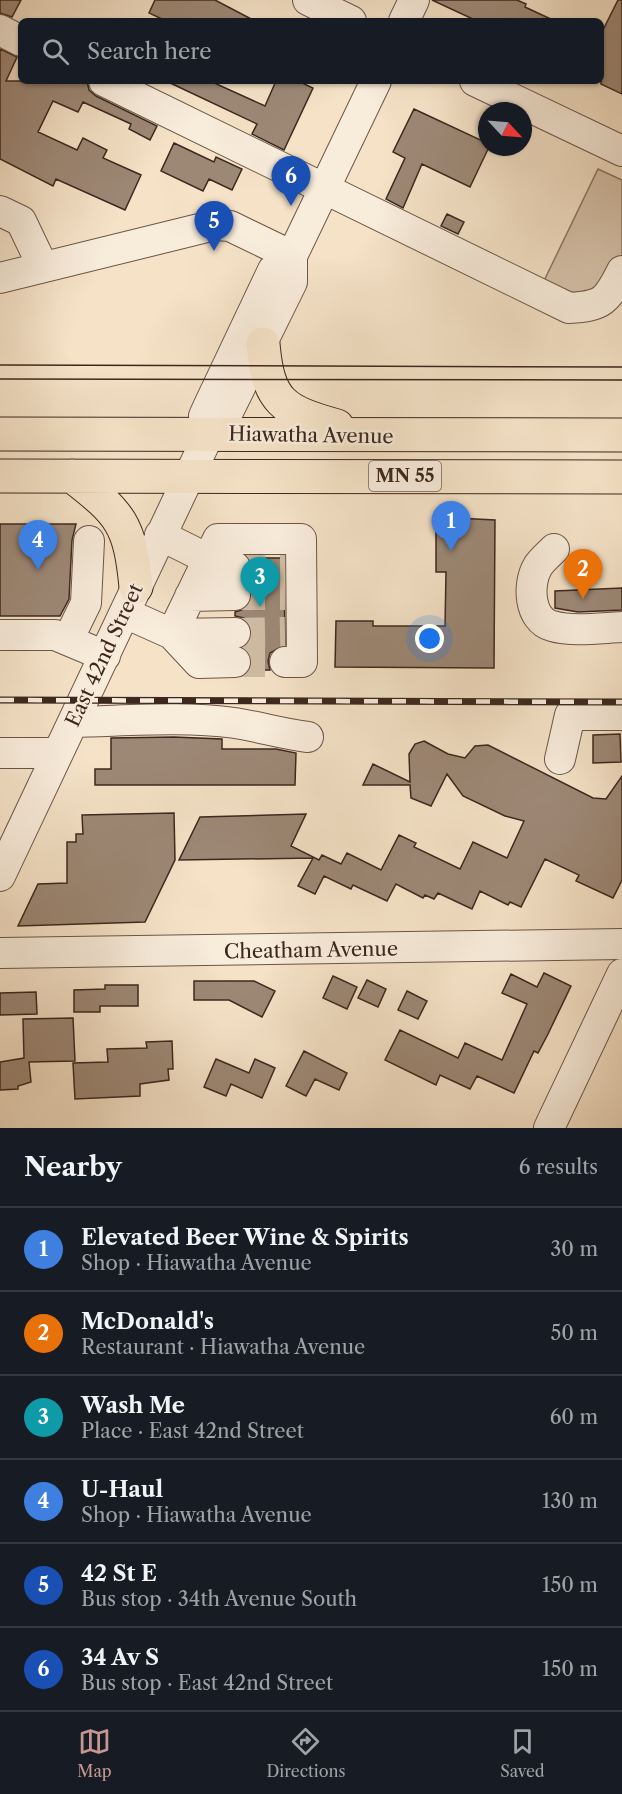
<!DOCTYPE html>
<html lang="en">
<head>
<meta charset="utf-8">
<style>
	:root { --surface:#171b24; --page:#20242c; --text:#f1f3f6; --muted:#9ea1a6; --line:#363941; --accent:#c59692 }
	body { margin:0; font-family:"Libre Caslon Text",serif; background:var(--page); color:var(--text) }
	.compass { position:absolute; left:478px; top:102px; width:54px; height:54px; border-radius:50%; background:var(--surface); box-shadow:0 2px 4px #0004; rotate:116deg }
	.you { position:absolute; left:430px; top:639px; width:21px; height:21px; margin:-15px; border:4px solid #fff; border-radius:50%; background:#1a73e8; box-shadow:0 0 0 9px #1a73e833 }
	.badge { display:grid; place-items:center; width:39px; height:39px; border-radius:50%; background:var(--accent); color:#fff; font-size:20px; font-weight:700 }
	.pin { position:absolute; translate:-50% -50px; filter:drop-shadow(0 2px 3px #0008) }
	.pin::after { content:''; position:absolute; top:32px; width:21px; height:18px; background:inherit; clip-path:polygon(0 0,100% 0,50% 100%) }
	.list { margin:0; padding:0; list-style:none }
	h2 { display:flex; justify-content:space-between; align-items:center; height:78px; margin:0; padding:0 24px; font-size:26px }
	h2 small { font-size:20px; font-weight:400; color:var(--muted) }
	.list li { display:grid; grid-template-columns:39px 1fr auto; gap:18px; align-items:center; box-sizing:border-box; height:84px; padding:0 24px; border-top:2px solid var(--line) }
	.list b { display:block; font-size:22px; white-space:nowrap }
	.list p { margin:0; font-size:20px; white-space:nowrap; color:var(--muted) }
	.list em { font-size:20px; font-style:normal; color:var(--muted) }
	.icon { flex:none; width:33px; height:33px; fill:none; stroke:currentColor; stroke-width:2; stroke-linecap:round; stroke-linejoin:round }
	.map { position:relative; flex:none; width:622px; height:1128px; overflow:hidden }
	.search { position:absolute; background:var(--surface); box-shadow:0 2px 4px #0004; left:18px; right:18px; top:18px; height:66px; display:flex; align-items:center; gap:15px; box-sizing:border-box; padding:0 21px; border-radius:9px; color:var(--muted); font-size:22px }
	.sheet { height:582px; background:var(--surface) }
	nav { display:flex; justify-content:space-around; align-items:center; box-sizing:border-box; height:84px; border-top:2px solid var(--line); background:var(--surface); font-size:16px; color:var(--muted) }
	nav a { display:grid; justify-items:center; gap:3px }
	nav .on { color:var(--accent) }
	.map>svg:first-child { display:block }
</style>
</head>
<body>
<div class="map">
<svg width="622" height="1128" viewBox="0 0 622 1128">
	<rect width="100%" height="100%" fill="#f5e2c7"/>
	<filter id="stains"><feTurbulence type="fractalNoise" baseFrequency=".00333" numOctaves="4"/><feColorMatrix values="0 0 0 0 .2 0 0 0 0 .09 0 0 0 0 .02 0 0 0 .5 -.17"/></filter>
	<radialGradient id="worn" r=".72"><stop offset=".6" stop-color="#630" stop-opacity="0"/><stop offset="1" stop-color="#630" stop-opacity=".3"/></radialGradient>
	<!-- green -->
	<path fill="#d6c2aa" stroke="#8a7464" stroke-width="1.5" d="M 598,169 L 622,180 L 622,261 L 593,299 L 541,287 Z"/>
	<!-- building -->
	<path fill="#9d8876" stroke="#3d271e" stroke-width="1.5" d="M 0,0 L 21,0 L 12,17 L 0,13 Z
		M 155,0 L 215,0 L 255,21 L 166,21 L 149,13 Z
		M 432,0 L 517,0 L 526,4 L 525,7 L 555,21 L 477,21 Z
		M 618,0 L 622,0 L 622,94 L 601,84 L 601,34 Z
		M 0,49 L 17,57 L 6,81 L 87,81 L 89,90 L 96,96 L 157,126 L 150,140 L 129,129 L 131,124 L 83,102 L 78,112 L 53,101 L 38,132 L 77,150 L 83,138 L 107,150 L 103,158 L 141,175 L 125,210 L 56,179 L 53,186 L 0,159 Z
		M 166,81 L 210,81 L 265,106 L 276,81 L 298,81 L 313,88 L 284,150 L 252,134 L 257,124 Z
		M 414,109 L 487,143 L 489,147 L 470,187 L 422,164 L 403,208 L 386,199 L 405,158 L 393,152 Z
		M 174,143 L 214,162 L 216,157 L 242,169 L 232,190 L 209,179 L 203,191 L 161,171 Z
		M 447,214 L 464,222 L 458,234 L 441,226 Z
		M 436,517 L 495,520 L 494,668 L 335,667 L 336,621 L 373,621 L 373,626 L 445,626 L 446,572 L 436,572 Z
		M 0,524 L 76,524 L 72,540 L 69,599 L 60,616 L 0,616 Z
		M 250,558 L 284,558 L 285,645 L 270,653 L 268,661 L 270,670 L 250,670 L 252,661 L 244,648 L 250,641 L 252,632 L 244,618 L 235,616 L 235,612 L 244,609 L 250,603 L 252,594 L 245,581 L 252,568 Z
		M 622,588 L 622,610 L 578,612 L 555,608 L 555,591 Z
		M 620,734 L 621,762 L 593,763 L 593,735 Z
		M 174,737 L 222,739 L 222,749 L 276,749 L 296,753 L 295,785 L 95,785 L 95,769 L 111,769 L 111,738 Z
		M 424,741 L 448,754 L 465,758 L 475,746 L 488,745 L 593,798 L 606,799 L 622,776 L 622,880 L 613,898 L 576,881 L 579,875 L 545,859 L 521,907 L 510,902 L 508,905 L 480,891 L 472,909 L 438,893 L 434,899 L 425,895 L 423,898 L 396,884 L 387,901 L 353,885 L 351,889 L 324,876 L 315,894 L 298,886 L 313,858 L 179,860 L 200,817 L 306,814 L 291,846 L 319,860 L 322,855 L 341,864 L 347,853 L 381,870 L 399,835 L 416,843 L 414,847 L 460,869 L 473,842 L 507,858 L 524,821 L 505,816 L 463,796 L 447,774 L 431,806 L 411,798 L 410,785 L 363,785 L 373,764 L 410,782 L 409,754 L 415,744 Z
		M 174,813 L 175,860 L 145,922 L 18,926 L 38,884 L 67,883 L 67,842 L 76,842 L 76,834 L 83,834 L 82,815 Z
		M 544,973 L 571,986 L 548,1034 L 538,1053 L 534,1051 L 514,1093 L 477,1076 L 470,1089 L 440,1075 L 436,1085 L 385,1060 L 400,1030 L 458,1058 L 465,1043 L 502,1060 L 527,1004 L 502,993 L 511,974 L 537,987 Z
		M 333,976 L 357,987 L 347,1009 L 323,998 Z
		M 367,980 L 386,989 L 378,1007 L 358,998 Z
		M 194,981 L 254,981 L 275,991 L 262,1017 L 229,1000 L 194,1000 Z
		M 105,985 L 138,985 L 138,1006 L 100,1006 L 100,1012 L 74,1012 L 74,990 L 105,989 Z
		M 407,991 L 427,1001 L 418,1019 L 398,1010 Z
		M 36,992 L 37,1014 L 0,1015 L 0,993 Z
		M 73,1018 L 75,1061 L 29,1062 L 31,1082 L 18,1086 L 18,1089 L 0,1090 L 0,1062 L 24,1058 L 23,1019 Z
		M 172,1041 L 173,1069 L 168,1069 L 169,1080 L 140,1084 L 140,1096 L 75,1099 L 73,1063 L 108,1062 L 107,1049 L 147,1048 L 146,1042 Z
		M 304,1051 L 347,1073 L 339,1090 L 315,1079 L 306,1096 L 286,1086 Z
		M 216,1059 L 249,1073 L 255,1059 L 275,1068 L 262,1098 L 231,1084 L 226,1096 L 204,1087 Z"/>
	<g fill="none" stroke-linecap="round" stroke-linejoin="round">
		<!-- minor-tunnel -->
		<path stroke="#d0bda5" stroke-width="30" stroke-dasharray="30 15" stroke-linecap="butt" d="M 235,567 L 285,567
			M 235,595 L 285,595
			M 235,633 L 285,632
			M 235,662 L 285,662"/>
		<!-- minor casing -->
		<g stroke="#6b5648" stroke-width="32">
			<path id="minor" d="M 308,0 L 351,21
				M 404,21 L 414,0
				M 0,30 L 21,41
				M 104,81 L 569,308 C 603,306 607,301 622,271
				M 475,81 L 622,151
				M 0,211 L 21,221 L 43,267
				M 0,278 L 215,225 L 230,226 L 292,256
				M 209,434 L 204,416 L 209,405 L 273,270 L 292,256
				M 160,535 L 208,559
				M 554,549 C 549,554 542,560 538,566 C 527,584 529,620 552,626 C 573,632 600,628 622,627
				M 204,567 L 235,567
				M 190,596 L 235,595
				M 125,613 L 172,634 L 199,663 L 235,662
				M 172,634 L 218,539 L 301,539 L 302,662 L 285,662
				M 172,634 L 235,633
				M 0,635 L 55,635 L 105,656
				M 68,640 L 86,603 L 89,541
				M 73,722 C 126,721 182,716 235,723 C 260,727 283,734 308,737
				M 0,753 L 58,753
				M 560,759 L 570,715 L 622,715
				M 0,876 L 209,434 L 221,426 L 292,282 L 292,256 L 376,81
				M 0,953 L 622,944
				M 549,1128 L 622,974"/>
		</g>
		<!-- highway casing -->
		<g stroke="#3d271e" stroke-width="35">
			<path id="highway" d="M 263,344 C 268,402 283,411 337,426
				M 0,434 L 622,435
				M 0,476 L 622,477
				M 72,476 C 121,514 130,524 136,587"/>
		</g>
		<!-- minor -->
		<use href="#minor" stroke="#f8ecdb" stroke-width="30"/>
		<!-- highway -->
		<use href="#highway" stroke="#f5e2c7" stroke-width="33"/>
		<!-- tram -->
		<path stroke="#3d271e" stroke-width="1.5" d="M 0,365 L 622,367
			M 0,379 L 622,380"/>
		<!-- rail casing -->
		<g stroke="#3d271e" stroke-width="7">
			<path id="rail" d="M 0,700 L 622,702"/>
		</g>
		<!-- rail -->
		<use href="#rail" stroke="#f8ecdb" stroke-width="4.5" stroke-dasharray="14" stroke-linecap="butt"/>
	</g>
	<g text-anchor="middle" stroke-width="5" stroke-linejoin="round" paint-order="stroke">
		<!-- shield labels -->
		<rect fill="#f8ecdb" stroke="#756257" stroke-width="1.5" x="369" y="461" width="72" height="30" rx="4.5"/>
		<g font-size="18" font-weight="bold" fill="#3d271e">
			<text x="405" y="482">MN 55</text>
		</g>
		<!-- street labels -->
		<g font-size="20" fill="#3d271e" stroke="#f8ecdb">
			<text transform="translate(311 435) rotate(1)" y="7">Hiawatha Avenue</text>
			<text transform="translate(104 655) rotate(-65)" y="7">East 42nd Street</text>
			<text transform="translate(311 950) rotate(-1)" y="7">Cheatham Avenue</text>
		</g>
	</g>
	<rect width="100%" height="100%" filter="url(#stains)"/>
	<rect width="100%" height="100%" fill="url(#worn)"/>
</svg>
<svg class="compass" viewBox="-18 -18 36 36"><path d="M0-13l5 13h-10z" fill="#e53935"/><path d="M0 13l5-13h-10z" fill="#9ea1a6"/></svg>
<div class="you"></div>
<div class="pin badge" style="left:451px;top:551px;background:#3f7fe0">1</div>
<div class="pin badge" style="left:583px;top:599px;background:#e8710a">2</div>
<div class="pin badge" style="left:260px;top:607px;background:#0f9aa8">3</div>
<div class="pin badge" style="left:38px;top:570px;background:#3f7fe0">4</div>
<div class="pin badge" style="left:214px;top:251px;background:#1a4fb4">5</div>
<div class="pin badge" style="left:291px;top:206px;background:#1a4fb4">6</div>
<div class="search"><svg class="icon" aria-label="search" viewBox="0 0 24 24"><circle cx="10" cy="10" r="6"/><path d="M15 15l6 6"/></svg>Search here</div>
</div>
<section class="sheet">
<h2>Nearby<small>6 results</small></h2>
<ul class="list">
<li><span class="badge" style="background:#3f7fe0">1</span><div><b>Elevated Beer Wine &amp; Spirits</b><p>Shop · Hiawatha Avenue</p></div><em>30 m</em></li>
<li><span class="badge" style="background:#e8710a">2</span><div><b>McDonald's</b><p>Restaurant · Hiawatha Avenue</p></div><em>50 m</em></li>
<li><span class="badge" style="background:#0f9aa8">3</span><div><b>Wash Me</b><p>Place · East 42nd Street</p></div><em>60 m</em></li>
<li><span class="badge" style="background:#3f7fe0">4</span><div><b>U-Haul</b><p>Shop · Hiawatha Avenue</p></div><em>130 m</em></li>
<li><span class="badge" style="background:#1a4fb4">5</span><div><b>42 St E</b><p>Bus stop · 34th Avenue South</p></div><em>150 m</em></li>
<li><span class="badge" style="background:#1a4fb4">6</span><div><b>34 Av S</b><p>Bus stop · East 42nd Street</p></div><em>150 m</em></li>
</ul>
</section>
<nav>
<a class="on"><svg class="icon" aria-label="map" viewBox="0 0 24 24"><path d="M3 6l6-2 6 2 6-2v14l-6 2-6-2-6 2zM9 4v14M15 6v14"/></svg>Map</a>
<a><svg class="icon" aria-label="directions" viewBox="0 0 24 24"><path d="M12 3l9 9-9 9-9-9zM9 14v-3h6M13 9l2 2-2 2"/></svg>Directions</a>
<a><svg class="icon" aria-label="saved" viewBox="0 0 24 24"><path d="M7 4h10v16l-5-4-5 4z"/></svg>Saved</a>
</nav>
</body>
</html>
